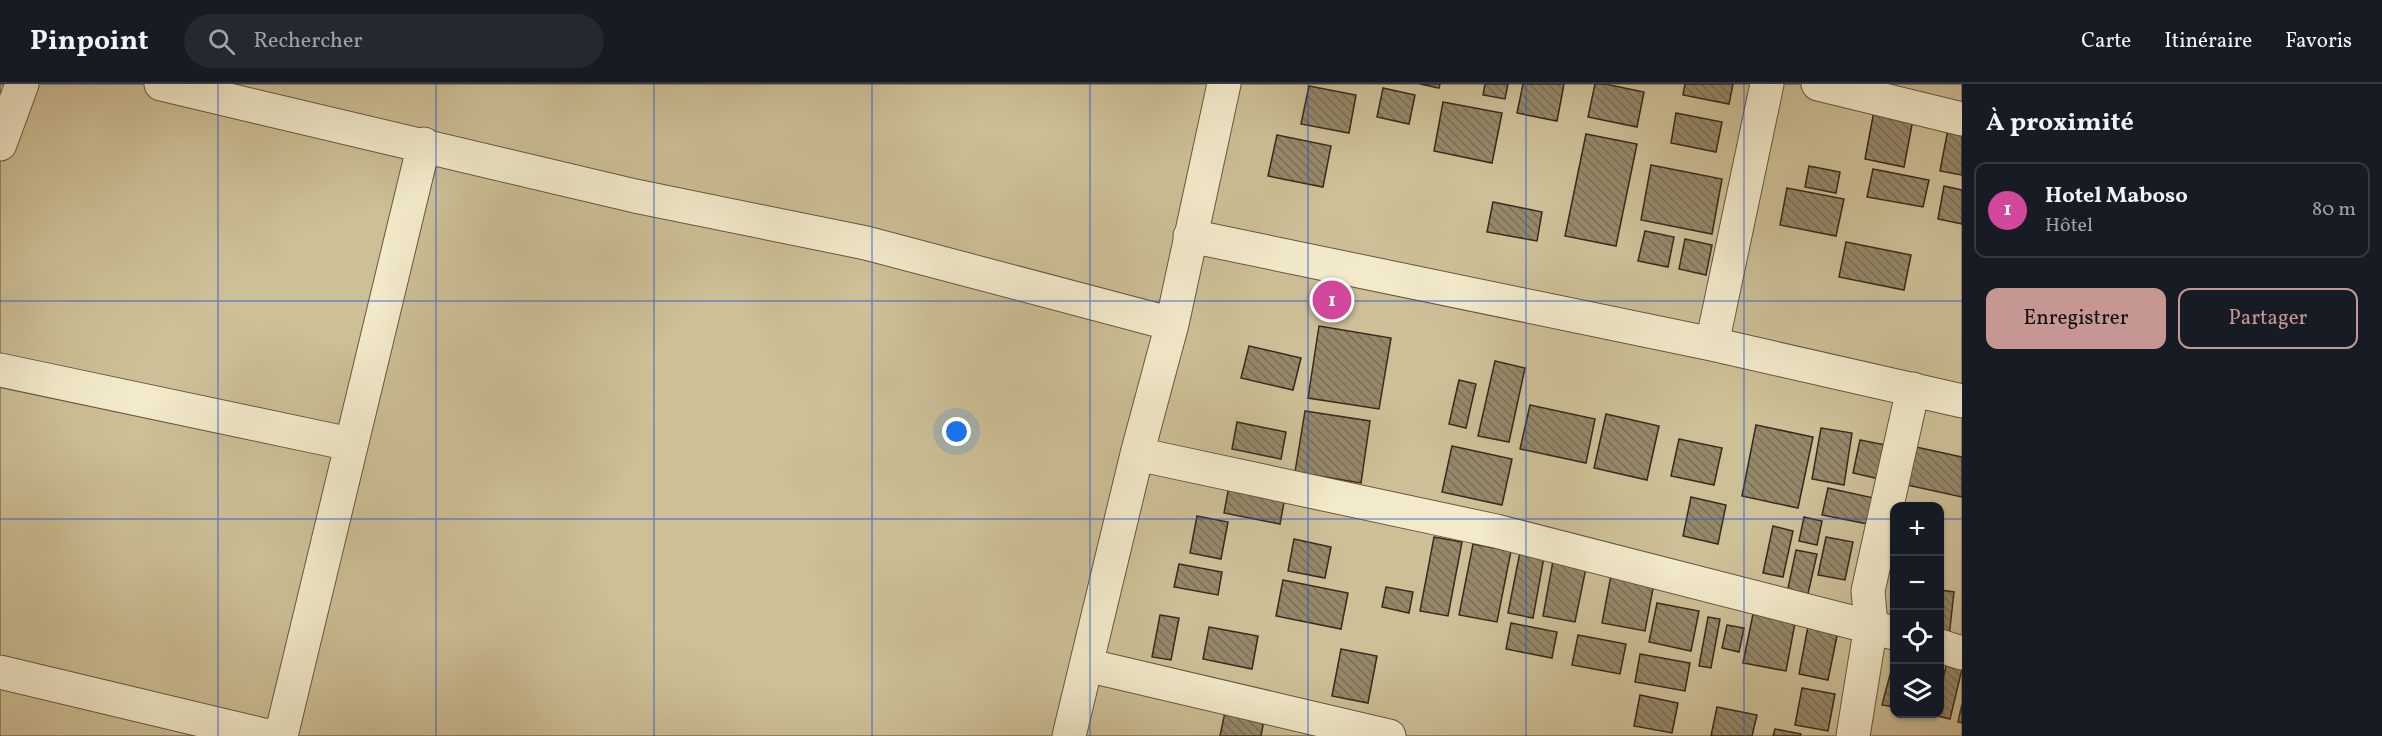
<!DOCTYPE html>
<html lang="fr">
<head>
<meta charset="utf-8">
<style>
	:root { --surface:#171b24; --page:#242831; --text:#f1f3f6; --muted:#9ea1a6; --line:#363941; --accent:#c59692 }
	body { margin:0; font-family:Vollkorn,serif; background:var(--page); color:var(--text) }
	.controls { position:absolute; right:18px; bottom:18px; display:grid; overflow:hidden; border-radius:12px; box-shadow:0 2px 4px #0004 }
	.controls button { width:54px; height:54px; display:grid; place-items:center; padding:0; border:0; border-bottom:2px solid var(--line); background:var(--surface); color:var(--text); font:30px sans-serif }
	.you { position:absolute; left:957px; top:348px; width:21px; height:21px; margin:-15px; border:4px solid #fff; border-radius:50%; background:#1a73e8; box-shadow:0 0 0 9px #1a73e833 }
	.badge { display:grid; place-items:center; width:39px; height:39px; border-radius:50%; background:var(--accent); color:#fff; font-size:20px; font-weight:700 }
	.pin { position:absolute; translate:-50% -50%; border:3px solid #fff; box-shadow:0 2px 6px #0006 }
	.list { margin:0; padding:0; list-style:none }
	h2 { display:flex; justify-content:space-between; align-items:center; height:78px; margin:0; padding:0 24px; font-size:26px }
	h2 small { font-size:20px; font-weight:400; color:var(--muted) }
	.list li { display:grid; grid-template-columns:39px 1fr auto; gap:18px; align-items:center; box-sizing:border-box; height:96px; margin:0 12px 12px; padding:0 12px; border:2px solid var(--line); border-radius:12px }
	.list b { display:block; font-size:22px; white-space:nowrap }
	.list p { margin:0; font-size:20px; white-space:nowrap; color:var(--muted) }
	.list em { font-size:20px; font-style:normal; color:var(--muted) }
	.actions { display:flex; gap:12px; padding:18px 24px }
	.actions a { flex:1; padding:14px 0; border:2px solid var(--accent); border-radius:12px; text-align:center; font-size:21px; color:var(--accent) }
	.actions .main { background:var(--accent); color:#111 }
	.icon { flex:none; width:33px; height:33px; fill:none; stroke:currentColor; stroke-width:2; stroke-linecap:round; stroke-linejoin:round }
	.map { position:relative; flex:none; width:1962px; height:652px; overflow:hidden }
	header { display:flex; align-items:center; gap:36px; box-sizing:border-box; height:84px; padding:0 30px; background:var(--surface); border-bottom:2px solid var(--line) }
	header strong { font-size:28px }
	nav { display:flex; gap:33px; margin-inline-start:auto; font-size:21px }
	.search { width:420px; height:54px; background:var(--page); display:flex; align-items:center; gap:15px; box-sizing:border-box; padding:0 21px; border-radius:33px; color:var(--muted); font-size:22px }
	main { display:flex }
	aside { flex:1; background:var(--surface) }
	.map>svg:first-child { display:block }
</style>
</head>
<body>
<header>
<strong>Pinpoint</strong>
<div class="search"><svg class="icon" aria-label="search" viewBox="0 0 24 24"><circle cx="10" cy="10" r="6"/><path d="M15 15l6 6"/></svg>Rechercher</div>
<nav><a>Carte</a><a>Itinéraire</a><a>Favoris</a></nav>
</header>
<main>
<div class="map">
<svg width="1962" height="652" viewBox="0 0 1962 652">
	<defs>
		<pattern id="building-back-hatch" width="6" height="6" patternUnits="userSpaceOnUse" patternTransform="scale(1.5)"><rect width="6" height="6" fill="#958869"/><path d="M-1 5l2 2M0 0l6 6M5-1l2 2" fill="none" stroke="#7b6f56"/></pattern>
	</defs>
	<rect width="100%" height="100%" fill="#ebdeae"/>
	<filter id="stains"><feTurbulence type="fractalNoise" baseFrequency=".00333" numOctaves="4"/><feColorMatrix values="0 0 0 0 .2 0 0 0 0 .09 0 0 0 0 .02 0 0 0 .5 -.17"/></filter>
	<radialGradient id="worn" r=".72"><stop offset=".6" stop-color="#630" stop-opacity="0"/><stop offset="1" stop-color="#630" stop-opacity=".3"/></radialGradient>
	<!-- green -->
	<path fill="#cdbf96" stroke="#82745a" stroke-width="1.5" fill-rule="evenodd" d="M 0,0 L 1962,0 L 1962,652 L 0,652 ZM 1894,422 L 1940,422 L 1940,630 L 1894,630 Z"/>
	<!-- building -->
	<path fill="url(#building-back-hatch)" stroke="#382a1e" stroke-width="1.5" d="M 1420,0 L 1440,0 L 1439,4 Z
		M 1485,0 L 1508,0 L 1505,15 L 1483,11 Z
		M 1523,0 L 1564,0 L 1557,37 L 1517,29 Z
		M 1595,0 L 1605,0 L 1644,8 L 1637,43 L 1588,33 Z
		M 1685,0 L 1733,0 L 1729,20 L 1683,11 Z
		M 1309,2 L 1356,11 L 1349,49 L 1301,40 Z
		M 1383,4 L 1415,11 L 1409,40 L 1377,33 Z
		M 1443,18 L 1502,29 L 1492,79 L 1434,67 Z
		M 1874,27 L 1913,35 L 1904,83 L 1865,75 Z
		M 1676,29 L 1722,38 L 1716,68 L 1671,59 Z
		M 1948,45 L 1962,47 L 1962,91 L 1940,87 Z
		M 1586,50 L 1637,60 L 1616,162 L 1565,152 Z
		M 1277,51 L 1331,62 L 1323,103 L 1268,92 Z
		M 1651,81 L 1722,95 L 1712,150 L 1641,136 Z
		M 1809,82 L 1840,88 L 1836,109 L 1805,103 Z
		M 1873,85 L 1929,96 L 1923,123 L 1867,113 Z
		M 1944,102 L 1962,106 L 1962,140 L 1938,135 Z
		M 1787,104 L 1844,115 L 1836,152 L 1780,141 Z
		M 1493,118 L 1542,128 L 1537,157 L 1487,148 Z
		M 1645,147 L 1674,153 L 1668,183 L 1638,177 Z
		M 1685,155 L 1712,161 L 1706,191 L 1679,185 Z
		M 1846,158 L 1911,171 L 1904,206 L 1839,193 Z
		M 1319,242 L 1391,254 L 1379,325 L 1308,314 Z
		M 1249,262 L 1301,274 L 1293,306 L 1241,294 Z
		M 1495,277 L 1525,284 L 1509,358 L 1478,352 Z
		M 1459,296 L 1476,300 L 1466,344 L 1449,340 Z
		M 1530,321 L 1595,335 L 1586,379 L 1520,365 Z
		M 1305,327 L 1370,337 L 1361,399 L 1295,388 Z
		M 1606,330 L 1659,342 L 1647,396 L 1594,384 Z
		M 1237,338 L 1286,348 L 1281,375 L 1232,365 Z
		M 1756,341 L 1813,353 L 1798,424 L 1742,412 Z
		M 1821,344 L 1852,349 L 1844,401 L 1812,395 Z
		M 1679,355 L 1722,364 L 1714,401 L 1671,392 Z
		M 1860,356 L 1891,362 L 1884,396 L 1853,389 Z
		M 1452,362 L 1512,375 L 1502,421 L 1442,408 Z
		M 1916,363 L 1962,373 L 1962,413 L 1907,401 Z
		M 1229,402 L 1285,413 L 1280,440 L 1224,429 Z
		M 1828,404 L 1878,415 L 1873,441 L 1822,431 Z
		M 1691,413 L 1726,421 L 1718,460 L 1683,452 Z
		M 1197,432 L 1228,438 L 1221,475 L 1190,469 Z
		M 1804,433 L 1822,437 L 1817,461 L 1799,457 Z
		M 1773,442 L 1793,447 L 1783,493 L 1763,489 Z
		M 1434,453 L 1462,458 L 1448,532 L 1420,527 Z
		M 1826,453 L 1853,458 L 1845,496 L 1818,491 Z
		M 1294,455 L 1331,463 L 1325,494 L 1288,487 Z
		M 1473,460 L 1511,467 L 1497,538 L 1459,531 Z
		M 1796,466 L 1817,470 L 1807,514 L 1787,509 Z
		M 1520,468 L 1544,473 L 1533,534 L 1508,529 Z
		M 1553,477 L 1586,484 L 1575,538 L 1543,532 Z
		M 1179,480 L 1222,488 L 1218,511 L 1174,503 Z
		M 1611,491 L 1654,499 L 1645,547 L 1602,539 Z
		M 1283,496 L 1348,509 L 1341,545 L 1276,532 Z
		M 1386,503 L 1413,508 L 1409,529 L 1382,523 Z
		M 1940,506 L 1954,508 L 1949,553 L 1940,552 Z
		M 1657,519 L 1699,527 L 1691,567 L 1649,558 Z
		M 1753,530 L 1795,539 L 1786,587 L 1743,579 Z
		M 1160,531 L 1179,534 L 1171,576 L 1152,573 Z
		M 1708,533 L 1720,535 L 1711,584 L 1699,582 Z
		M 1511,539 L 1557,548 L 1552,574 L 1506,565 Z
		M 1727,541 L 1744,544 L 1739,568 L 1722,564 Z
		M 1808,542 L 1838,547 L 1828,596 L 1799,590 Z
		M 1209,543 L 1258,552 L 1252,585 L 1203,575 Z
		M 1578,551 L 1626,560 L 1620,590 L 1572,581 Z
		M 1341,565 L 1377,572 L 1368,619 L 1332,612 Z
		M 1640,570 L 1690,579 L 1685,607 L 1635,598 Z
		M 1894,576 L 1894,623 L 1882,621 Z
		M 1946,582 L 1962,585 L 1950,635 L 1934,631 L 1940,630 L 1940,608 Z
		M 1802,604 L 1835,610 L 1828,647 L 1795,641 Z
		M 1640,611 L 1678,619 L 1672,649 L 1634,642 Z
		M 1962,620 L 1962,639 L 1958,638 Z
		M 1717,623 L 1757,631 L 1752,652 L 1711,652 Z
		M 1225,628 L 1264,636 L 1261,652 L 1220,652 Z
		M 1775,645 L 1801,650 L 1800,652 L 1773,652 Z"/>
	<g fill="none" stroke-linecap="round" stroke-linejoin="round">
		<!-- minor casing -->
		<g stroke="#655742" stroke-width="35">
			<path id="minor" d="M 161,0 L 635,112 L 866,159 L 1172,240
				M 1818,0 L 1962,35
				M 0,60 L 22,0
				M 1190,152 L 1712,260 L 1962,317
				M 1712,260 L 1767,0
				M 0,286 L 350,360
				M 1137,370 L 1496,447 L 1894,549
				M 1940,562 L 1962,569
				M 1086,581 L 1389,652
				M 0,588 L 268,652
				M 281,652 L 424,60
				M 1069,652 L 1137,370 L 1172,240 L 1224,0
				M 1853,652 L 1871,541 L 1868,507 L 1913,305"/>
		</g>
		<!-- minor -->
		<use href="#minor" stroke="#f2eaca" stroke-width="33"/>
	</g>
	<!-- grid -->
	<path fill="none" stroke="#1d4ed8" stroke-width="1.5" stroke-opacity="0.55" d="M 218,0 L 218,652M 436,0 L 436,652M 654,0 L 654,652M 872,0 L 872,652M 1090,0 L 1090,652M 1308,0 L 1308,652M 1526,0 L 1526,652M 1744,0 L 1744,652M 0,217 L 1962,217M 0,435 L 1894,435M 1940,435 L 1962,435"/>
	<rect width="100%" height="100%" filter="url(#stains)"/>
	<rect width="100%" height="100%" fill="url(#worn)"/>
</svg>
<div class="controls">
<button>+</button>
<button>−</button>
<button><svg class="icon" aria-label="locate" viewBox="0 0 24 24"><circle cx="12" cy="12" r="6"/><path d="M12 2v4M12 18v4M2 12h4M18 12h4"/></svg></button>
<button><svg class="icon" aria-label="layers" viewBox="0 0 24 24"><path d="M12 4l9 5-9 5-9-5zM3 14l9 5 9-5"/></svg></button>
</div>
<div class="you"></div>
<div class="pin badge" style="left:1332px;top:216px;background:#d1479c">1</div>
</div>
<aside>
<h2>À proximité<small></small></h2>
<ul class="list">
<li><span class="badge" style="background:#d1479c">1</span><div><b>Hotel Maboso</b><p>Hôtel</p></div><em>80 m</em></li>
</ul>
<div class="actions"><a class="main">Enregistrer</a><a>Partager</a></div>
</aside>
</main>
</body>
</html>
